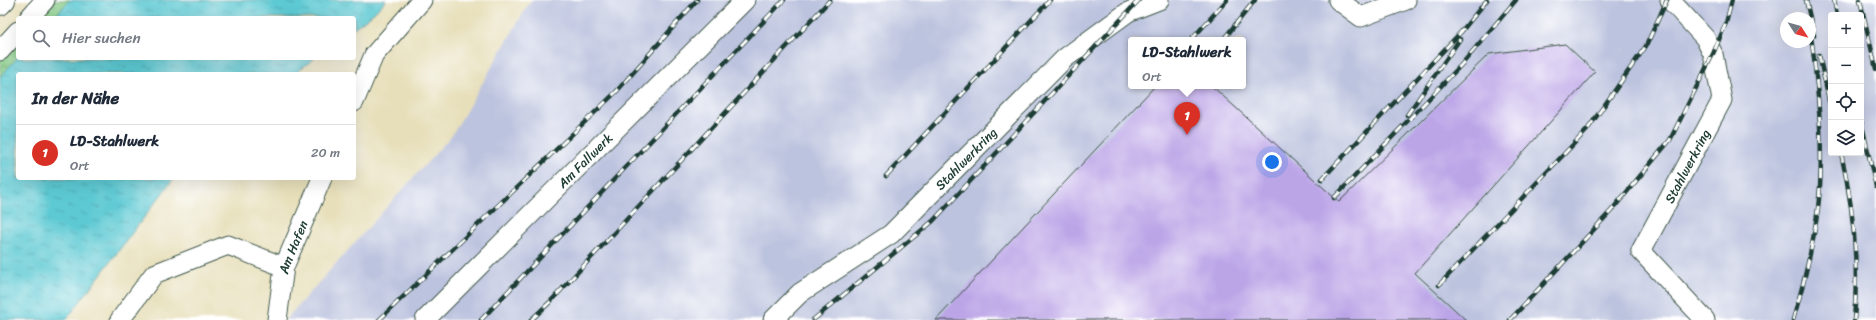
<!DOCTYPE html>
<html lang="de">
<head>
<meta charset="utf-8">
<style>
	:root { --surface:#fff; --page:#f6f6f7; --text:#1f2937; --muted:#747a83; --line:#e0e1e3; --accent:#d93025 }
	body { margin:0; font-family:Sriracha,sans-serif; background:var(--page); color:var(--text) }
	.controls { position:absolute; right:12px; top:12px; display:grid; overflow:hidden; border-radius:4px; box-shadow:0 4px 16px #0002 }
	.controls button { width:36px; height:36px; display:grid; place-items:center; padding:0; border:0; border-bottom:1px solid var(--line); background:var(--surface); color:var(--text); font:20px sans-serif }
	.compass { position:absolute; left:1780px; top:12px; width:36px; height:36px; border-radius:50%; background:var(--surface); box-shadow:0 4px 16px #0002; rotate:126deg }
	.you { position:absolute; left:1272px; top:162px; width:14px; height:14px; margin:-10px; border:3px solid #fff; border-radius:50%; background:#1a73e8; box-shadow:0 0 0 6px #1a73e833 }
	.badge { display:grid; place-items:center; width:26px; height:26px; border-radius:50%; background:var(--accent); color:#fff; font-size:13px; font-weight:700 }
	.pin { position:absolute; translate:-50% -33px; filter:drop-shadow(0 1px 2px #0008) }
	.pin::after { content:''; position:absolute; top:21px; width:14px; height:12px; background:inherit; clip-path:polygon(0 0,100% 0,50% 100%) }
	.popup { position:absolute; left:1128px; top:37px; width:118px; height:52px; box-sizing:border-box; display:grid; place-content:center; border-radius:4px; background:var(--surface); filter:drop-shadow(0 1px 3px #0005); font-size:13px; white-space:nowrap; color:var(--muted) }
	.popup b { font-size:15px; color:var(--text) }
	.popup::after { content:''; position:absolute; left:50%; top:100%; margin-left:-8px; border:8px solid transparent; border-top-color:var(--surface) }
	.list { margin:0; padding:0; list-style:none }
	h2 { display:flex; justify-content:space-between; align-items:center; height:52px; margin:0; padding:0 16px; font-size:17px }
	h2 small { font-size:13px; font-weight:400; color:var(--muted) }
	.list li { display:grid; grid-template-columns:26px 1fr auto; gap:12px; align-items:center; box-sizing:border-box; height:56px; padding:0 16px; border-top:1px solid var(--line) }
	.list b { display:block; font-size:15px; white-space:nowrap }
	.list p { margin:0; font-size:13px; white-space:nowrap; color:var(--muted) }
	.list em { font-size:13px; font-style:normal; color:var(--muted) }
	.icon { flex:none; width:22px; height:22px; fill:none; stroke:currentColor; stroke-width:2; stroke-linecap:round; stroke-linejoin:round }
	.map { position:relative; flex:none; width:1876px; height:320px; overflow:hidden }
	.search { position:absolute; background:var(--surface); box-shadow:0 4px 16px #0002; left:16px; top:16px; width:340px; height:44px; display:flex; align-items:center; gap:10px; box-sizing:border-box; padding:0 14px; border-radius:4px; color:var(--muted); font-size:15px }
	.panel { position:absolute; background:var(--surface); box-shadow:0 4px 16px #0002; left:16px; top:72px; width:340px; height:108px; border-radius:4px }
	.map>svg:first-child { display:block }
</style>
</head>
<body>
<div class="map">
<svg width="1876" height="320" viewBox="0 0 1876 320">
	<defs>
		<pattern id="grass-tufts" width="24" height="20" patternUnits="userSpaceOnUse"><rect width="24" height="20" fill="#85ca85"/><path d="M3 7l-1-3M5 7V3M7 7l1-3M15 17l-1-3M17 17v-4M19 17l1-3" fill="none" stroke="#6ca56e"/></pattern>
		<pattern id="water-ripples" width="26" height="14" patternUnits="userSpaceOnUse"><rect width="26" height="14" fill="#5dc9d3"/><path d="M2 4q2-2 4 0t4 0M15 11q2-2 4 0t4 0" fill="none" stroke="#4ca4ac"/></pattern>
	</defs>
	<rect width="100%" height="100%" fill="#fff"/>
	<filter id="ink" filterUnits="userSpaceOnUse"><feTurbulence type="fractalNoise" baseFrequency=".025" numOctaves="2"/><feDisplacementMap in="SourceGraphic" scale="8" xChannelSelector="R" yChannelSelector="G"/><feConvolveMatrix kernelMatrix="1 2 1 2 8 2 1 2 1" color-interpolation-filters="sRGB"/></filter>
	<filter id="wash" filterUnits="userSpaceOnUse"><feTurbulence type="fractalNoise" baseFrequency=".012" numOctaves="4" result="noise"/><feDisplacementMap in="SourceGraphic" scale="16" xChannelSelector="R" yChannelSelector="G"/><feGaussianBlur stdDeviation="0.9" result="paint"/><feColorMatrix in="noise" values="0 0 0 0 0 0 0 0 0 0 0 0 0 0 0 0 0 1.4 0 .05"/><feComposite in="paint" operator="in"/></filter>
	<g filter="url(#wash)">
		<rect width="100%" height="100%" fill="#e7dfba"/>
		<!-- industrial -->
		<path fill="#bcc3de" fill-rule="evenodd" d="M 531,0 L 1876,0 L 1876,320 L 285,320 L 452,135 ZM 1831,15 L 1861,15 L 1861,153 L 1831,153 ZM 1786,18 L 1810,18 L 1810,42 L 1786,42 ZM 1131,40 L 1243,40 L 1243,86 L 1131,86 Z"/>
		<!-- grass -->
		<path fill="url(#grass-tufts)" stroke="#52845c" d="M 49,0 L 70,0 L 53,18 L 32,18 Z
			M 18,34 L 18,57 L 0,77 L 0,54 Z"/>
		<!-- water -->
		<path fill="url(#water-ripples)" stroke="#3e8384" d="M 70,0 L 386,0 L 375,12 L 354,28 L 354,18 L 53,18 Z
			M 18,57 L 18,58 L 315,58 L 294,74 L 18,74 L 18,178 L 174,178 L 66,320 L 0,320 L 0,77 Z"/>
		<g id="blocks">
			<!-- building -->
			<path fill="#bca5e7" d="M 1565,44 L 1595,72 L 1415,273 L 1466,320 L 936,320 L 1155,86 L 1212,86 L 1339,202 L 1489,54 Z"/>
		</g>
	</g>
	<g filter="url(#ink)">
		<use href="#blocks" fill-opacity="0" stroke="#3d5548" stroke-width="1"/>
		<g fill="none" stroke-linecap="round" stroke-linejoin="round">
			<!-- service casing -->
			<g stroke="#3d5548" stroke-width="21">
				<g id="service">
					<path d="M 1338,0 L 1361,17 L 1406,0"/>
					<path d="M 1670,0 L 1705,38 L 1713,54 L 1722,100 L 1641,251 L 1705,320"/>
					<path d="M 29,18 L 45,0"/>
					<path d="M 0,51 L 18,31"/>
					<path d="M 354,102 L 374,55 L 422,0"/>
					<path d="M 120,320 L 154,274 L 228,245 L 284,267"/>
					<path id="s1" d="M 277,320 L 284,267 L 322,178"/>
					<path id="s2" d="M 425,320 L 745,0"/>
					<path id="s3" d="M 773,320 L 800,293 L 891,234 L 1065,58 L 1128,12 L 1159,0"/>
				</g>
			</g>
			<!-- motorway casing -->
			<g stroke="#3d5548" stroke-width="24">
				<path id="motorway" d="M 0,4 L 4,0"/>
			</g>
			<!-- service -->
			<use href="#service" stroke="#fff" stroke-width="19"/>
			<!-- motorway -->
			<use href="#motorway" stroke="#fff" stroke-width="22"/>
			<!-- rail casing -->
			<g stroke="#1f3d34" stroke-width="4.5">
				<path id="rail" d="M 1806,0 L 1814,35
					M 1834,0 L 1837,15
					M 1860,0 L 1876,69
					M 1191,40 L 1227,0
					M 1223,40 L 1255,0
					M 1819,55 L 1831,109
					M 1407,115 L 1460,39
					M 1861,121 L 1876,187
					M 1841,153 C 1854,209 1859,263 1854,320
					M 886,176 L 1050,0
					M 1322,179 L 1461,32 L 1487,0
					M 1334,198 L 1462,64 L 1516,0
					M 1439,285 L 1587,130 L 1646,46 L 1667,0
					M 379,320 L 616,92 L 697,0
					M 481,320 L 784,0
					M 531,320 L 550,302 L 830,0
					M 813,320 L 933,221 L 1139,0
					M 1510,320 L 1611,211 L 1670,140 L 1713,54 L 1726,23 L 1732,0
					M 1793,320 C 1804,283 1813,246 1818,208 C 1825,153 1818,84 1810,29"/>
			</g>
			<!-- rail -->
			<use href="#rail" stroke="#fff" stroke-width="3" stroke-dasharray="9" stroke-linecap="butt"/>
		</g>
	</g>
	<g text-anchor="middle" stroke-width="3.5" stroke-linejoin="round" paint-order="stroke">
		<!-- street labels -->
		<g font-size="13" fill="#1f3d34" stroke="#fff">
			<text dy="5" stroke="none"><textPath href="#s3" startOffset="253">Stahlwerkring</textPath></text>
			<text dy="5" stroke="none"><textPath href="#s2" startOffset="226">Am Fallwerk</textPath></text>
			<text transform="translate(1687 166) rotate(-62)" y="5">Stahlwerkring</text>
			<text dy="5" stroke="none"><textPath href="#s1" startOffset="75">Am Hafen</textPath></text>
		</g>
	</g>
</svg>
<div class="controls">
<button>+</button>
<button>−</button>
<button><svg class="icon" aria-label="locate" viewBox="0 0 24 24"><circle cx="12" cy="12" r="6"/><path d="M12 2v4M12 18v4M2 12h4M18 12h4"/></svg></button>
<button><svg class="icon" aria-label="layers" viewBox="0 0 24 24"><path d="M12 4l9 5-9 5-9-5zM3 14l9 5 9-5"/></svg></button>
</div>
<svg class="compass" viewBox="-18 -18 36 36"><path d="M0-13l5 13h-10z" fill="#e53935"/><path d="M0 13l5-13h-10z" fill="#747a83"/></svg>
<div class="you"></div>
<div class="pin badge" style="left:1187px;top:135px">1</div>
<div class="popup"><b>LD-Stahlwerk</b>Ort</div>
<div class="search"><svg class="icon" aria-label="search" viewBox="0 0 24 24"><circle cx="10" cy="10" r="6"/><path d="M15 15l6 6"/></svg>Hier suchen</div>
<section class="panel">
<h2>In der Nähe<small></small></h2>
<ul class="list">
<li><span class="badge">1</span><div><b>LD-Stahlwerk</b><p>Ort</p></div><em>20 m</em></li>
</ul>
</section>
</div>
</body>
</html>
